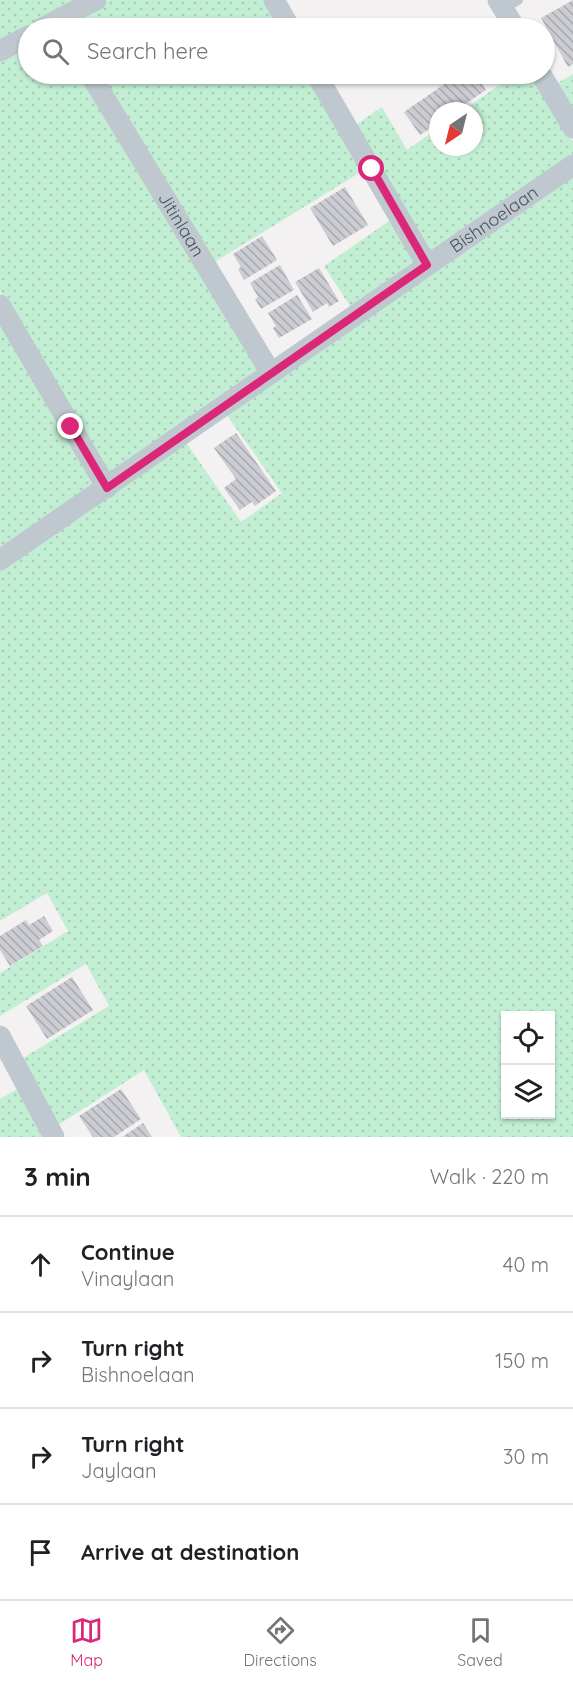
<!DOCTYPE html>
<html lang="en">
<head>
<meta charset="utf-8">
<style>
	:root { --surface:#fff; --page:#f2f2f2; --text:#202124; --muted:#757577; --line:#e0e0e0; --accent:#db2777 }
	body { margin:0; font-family:Quicksand,sans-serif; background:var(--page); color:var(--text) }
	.controls { position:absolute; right:18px; bottom:18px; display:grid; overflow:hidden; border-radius:0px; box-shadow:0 2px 4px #0004 }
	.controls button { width:54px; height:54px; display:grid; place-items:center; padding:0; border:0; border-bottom:2px solid var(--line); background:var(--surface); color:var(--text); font:30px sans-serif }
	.compass { position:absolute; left:429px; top:102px; width:54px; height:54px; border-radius:50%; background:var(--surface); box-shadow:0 2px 4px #0004; rotate:215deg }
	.stop { position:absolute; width:18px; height:18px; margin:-14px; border:4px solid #db2777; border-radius:50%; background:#fff }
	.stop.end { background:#db2777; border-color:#fff; box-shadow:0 2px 6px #0008 }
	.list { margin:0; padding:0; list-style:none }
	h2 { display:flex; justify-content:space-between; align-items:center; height:78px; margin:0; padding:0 24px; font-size:26px }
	h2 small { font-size:20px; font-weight:400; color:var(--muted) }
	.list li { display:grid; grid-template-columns:39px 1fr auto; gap:18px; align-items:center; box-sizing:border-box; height:96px; padding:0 24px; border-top:2px solid var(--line) }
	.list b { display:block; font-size:22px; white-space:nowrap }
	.list p { margin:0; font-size:20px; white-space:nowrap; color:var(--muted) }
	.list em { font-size:20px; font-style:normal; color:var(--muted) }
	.icon { flex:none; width:33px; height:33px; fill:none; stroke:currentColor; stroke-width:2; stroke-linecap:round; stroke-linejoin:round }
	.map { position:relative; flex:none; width:573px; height:1137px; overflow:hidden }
	.search { position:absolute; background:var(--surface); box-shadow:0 2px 4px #0004; left:18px; right:18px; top:18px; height:66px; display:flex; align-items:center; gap:15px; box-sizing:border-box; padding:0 21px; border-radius:33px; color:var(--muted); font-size:22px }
	.sheet { height:462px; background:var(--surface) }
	nav { display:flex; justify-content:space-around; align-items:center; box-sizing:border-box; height:84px; border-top:2px solid var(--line); background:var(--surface); font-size:16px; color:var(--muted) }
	nav a { display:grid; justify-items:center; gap:3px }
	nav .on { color:var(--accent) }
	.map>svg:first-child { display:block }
</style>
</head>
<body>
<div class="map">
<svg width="573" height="1137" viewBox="0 0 573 1137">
	<defs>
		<pattern id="grass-dots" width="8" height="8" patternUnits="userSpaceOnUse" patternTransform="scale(1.5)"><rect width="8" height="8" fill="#c2eed4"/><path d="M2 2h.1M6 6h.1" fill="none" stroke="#a8ceb8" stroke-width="1.8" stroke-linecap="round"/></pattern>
		<pattern id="building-back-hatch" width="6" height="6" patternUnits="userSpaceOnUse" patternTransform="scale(1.5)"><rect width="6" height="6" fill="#cbcdd3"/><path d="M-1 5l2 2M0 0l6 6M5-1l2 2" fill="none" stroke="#a7a9ae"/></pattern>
	</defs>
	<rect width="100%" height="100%" fill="#f3f1f1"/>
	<!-- grass -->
	<path fill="url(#grass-dots)" fill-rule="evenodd" d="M 0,0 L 85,0 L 0,45 Z
		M 109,0 L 267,0 L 283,28 L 72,28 L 67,22 Z
		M 28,44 L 28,74 L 83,74 L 262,373 L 109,480 L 0,291 L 0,59 Z
		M 99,74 L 309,74 L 364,170 L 213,263 Z
		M 516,74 L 532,74 L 573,142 L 573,156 L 431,257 L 354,126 L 382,107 L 407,150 L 438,128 L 438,147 L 474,147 L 474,111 L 462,111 Z
		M 573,74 L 573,112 L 556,84 Z
		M 573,173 L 573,1137 L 181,1137 L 144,1070 L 58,1125 L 23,1058 L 109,1006 L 86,964 L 0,1016 L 0,973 L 68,931 L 47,893 L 0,921 L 0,566 L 185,441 L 241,522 L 282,493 L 226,414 ZM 506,1016 L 550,1016 L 550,1114 L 506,1114 Z
		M 392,219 L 419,262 L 352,309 L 324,266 Z
		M 0,317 L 100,487 L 0,554 Z
		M 21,1087 L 50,1137 L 0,1137 L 0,1099 Z"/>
	<!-- building -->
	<path fill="url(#building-back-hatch)" d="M 573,0 L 573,64 L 568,67 L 541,18 Z
		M 459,74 L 475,74 L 486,90 L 455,111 L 438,111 L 438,123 L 420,135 L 404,112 Z
		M 345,187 L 368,225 L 333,246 L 310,208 Z
		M 262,236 L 277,260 L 244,280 L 238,269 L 241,267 L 233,254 Z
		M 280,265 L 294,290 L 261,309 L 255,299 L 258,297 L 250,283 Z
		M 319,268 L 339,301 L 329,307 L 327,303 L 313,312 L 295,282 Z
		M 297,295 L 312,319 L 279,338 L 273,328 L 276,326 L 268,313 Z
		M 236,433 L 276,491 L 255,506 L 252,502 L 240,510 L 224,488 L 236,479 L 214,448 Z
		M 44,916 L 53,931 L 39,940 L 43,946 L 10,966 L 0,950 L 0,936 L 26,920 L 29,925 Z
		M 72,977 L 93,1010 L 47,1039 L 26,1006 Z
		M 121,1089 L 141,1119 L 114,1137 L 93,1137 L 79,1116 Z
		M 143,1123 L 152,1137 L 122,1137 Z"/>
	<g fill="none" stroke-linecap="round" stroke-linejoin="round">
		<!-- lane -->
		<path stroke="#bfc8ce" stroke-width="10" d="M 503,9 L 518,0"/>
		<!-- street -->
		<g stroke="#bfc8ce" stroke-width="21">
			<path d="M 274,0 L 290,28"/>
			<path d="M 498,0 L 515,28"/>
			<path d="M 42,28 L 96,0"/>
			<path d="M 0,51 L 28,36"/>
			<path id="s1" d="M 90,74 L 271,373"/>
			<path d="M 316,74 L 427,265"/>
			<path d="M 541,74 L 573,128"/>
			<path d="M 0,305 L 107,488"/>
			<path id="s2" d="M 0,560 L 573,165"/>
			<path d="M 0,1036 L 54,1137"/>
		</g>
	</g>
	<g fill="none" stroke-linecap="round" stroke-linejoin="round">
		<!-- route -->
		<path stroke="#db2777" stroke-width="8" d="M 71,427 L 107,488 L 427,265 L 372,169"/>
	</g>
	<g text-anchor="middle" stroke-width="5" stroke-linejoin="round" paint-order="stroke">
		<!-- street labels -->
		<g font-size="18" fill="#49535d" stroke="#fff">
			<text dy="6" stroke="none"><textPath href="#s2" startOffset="600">Bishnoelaan</textPath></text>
			<text dy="6" stroke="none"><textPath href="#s1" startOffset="176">Jitinlaan</textPath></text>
		</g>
	</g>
</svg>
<div class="controls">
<button><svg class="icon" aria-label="locate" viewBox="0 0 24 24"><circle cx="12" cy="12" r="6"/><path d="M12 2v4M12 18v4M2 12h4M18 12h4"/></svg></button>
<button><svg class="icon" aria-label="layers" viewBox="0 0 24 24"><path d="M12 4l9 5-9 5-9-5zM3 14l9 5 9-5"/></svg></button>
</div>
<svg class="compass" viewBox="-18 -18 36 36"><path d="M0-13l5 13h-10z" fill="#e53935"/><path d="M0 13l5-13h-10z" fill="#757577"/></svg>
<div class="stop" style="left:372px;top:169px"></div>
<div class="stop end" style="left:71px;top:427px"></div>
<div class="search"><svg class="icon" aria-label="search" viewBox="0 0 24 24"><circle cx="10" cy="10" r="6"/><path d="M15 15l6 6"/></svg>Search here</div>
</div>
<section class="sheet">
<h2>3 min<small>Walk · 220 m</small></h2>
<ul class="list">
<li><svg class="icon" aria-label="ahead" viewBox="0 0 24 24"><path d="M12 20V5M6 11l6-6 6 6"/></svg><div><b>Continue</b><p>Vinaylaan</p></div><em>40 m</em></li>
<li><svg class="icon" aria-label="right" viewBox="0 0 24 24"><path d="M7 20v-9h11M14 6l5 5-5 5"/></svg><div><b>Turn right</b><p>Bishnoelaan</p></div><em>150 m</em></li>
<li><svg class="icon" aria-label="right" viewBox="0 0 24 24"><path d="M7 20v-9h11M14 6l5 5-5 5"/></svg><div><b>Turn right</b><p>Jaylaan</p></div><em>30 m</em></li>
<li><svg class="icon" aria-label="arrive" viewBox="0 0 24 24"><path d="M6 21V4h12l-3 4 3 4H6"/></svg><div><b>Arrive at destination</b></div></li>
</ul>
</section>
<nav>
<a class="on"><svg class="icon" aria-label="map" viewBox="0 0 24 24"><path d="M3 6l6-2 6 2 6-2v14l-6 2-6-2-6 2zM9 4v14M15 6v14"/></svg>Map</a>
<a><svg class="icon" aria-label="directions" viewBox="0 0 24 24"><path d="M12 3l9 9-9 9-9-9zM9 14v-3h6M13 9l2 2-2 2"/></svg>Directions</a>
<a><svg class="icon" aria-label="saved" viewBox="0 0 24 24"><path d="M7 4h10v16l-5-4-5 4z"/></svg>Saved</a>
</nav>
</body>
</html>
